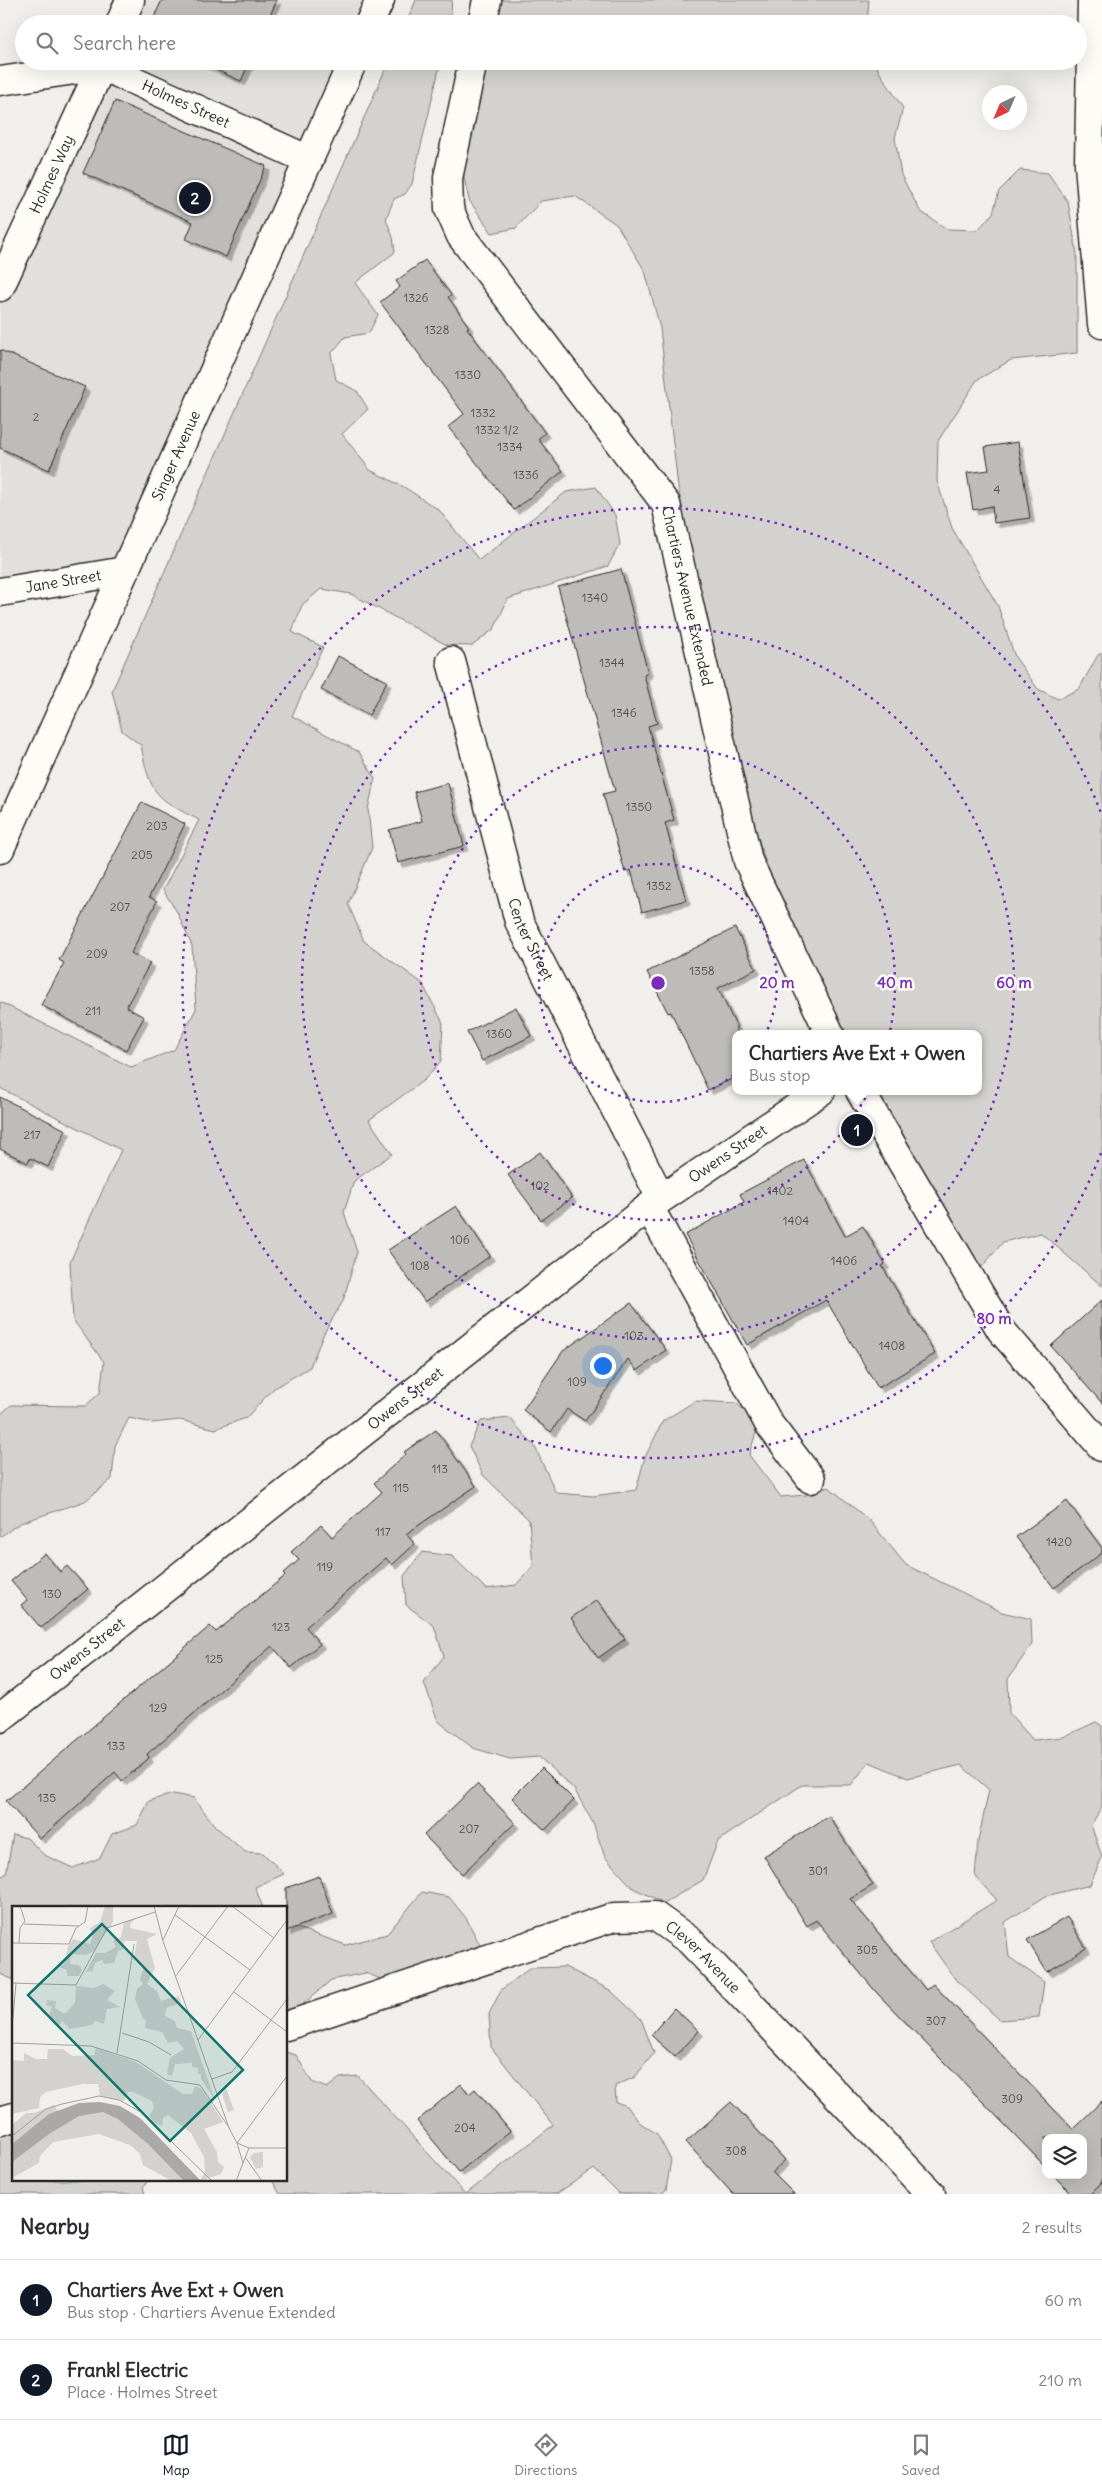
<!DOCTYPE html>
<html lang="en">
<head>
<meta charset="utf-8">
<style>
	:root { --surface:#fff; --page:#f2f2f3; --text:#2b2b33; --muted:#7c7c81; --line:#e1e1e2; --accent:#111827 }
	body { margin:0; font-family:Delius,sans-serif; background:var(--page); color:var(--text) }
	.controls { position:absolute; right:15px; bottom:15px; display:grid; overflow:hidden; border-radius:10px; box-shadow:0 5px 20px #0002 }
	.controls button { width:45px; height:45px; display:grid; place-items:center; padding:0; border:0; border-bottom:1px solid var(--line); background:var(--surface); color:var(--text); font:25px sans-serif }
	.compass { position:absolute; left:982px; top:85px; width:45px; height:45px; border-radius:50%; background:var(--surface); box-shadow:0 5px 20px #0002; rotate:224deg }
	.you { position:absolute; left:602px; top:1365px; width:18px; height:18px; margin:-12px; border:4px solid #fff; border-radius:50%; background:#1a73e8; box-shadow:0 0 0 8px #1a73e833 }
	.badge { display:grid; place-items:center; width:32px; height:32px; border-radius:50%; background:var(--accent); color:#fff; font-size:16px; font-weight:700 }
	.pin { position:absolute; translate:-50% -50%; border:2px solid #fff; box-shadow:0 1px 5px #0006 }
	.popup { position:absolute; left:732px; top:1030px; width:250px; height:65px; box-sizing:border-box; display:grid; place-content:center; border-radius:10px; background:var(--surface); filter:drop-shadow(0 1px 4px #0005); font-size:16px; white-space:nowrap; color:var(--muted) }
	.popup b { font-size:19px; color:var(--text) }
	.popup::after { content:''; position:absolute; left:50%; top:100%; margin-left:-10px; border:10px solid transparent; border-top-color:var(--surface) }
	.list { margin:0; padding:0; list-style:none }
	h2 { display:flex; justify-content:space-between; align-items:center; height:65px; margin:0; padding:0 20px; font-size:21px }
	h2 small { font-size:16px; font-weight:400; color:var(--muted) }
	.list li { display:grid; grid-template-columns:32px 1fr auto; gap:15px; align-items:center; box-sizing:border-box; height:80px; padding:0 20px; border-top:1px solid var(--line) }
	.list b { display:block; font-size:19px; white-space:nowrap }
	.list p { margin:0; font-size:16px; white-space:nowrap; color:var(--muted) }
	.list em { font-size:16px; font-style:normal; color:var(--muted) }
	.icon { flex:none; width:28px; height:28px; fill:none; stroke:currentColor; stroke-width:2; stroke-linecap:round; stroke-linejoin:round }
	.map { position:relative; flex:none; width:1102px; height:2194px; overflow:hidden }
	.search { position:absolute; background:var(--surface); box-shadow:0 5px 20px #0002; left:15px; right:15px; top:15px; height:55px; display:flex; align-items:center; gap:12px; box-sizing:border-box; padding:0 18px; border-radius:28px; color:var(--muted); font-size:19px }
	.sheet { height:225px; background:var(--surface) }
	nav { display:flex; justify-content:space-around; align-items:center; box-sizing:border-box; height:70px; border-top:1px solid var(--line); background:var(--surface); font-size:14px; color:var(--muted) }
	nav a { display:grid; justify-items:center; gap:2px }
	nav .on { color:var(--accent) }
	.map>svg:first-child { display:block }
</style>
</head>
<body>
<div class="map">
<svg width="1102" height="2194" viewBox="0 0 1102 2194">
	<defs>
		<filter id="shadow"><feDropShadow dx="4.5" dy="4.5" stdDeviation="0" flood-color="#0004"/></filter>
	</defs>
	<rect width="100%" height="100%" fill="#f0efeb"/>
	<filter id="ink" filterUnits="userSpaceOnUse"><feTurbulence type="fractalNoise" baseFrequency=".02" numOctaves="2"/><feDisplacementMap in="SourceGraphic" scale="10" xChannelSelector="R" yChannelSelector="G"/><feConvolveMatrix kernelMatrix="1 2 1 2 8 2 1 2 1" color-interpolation-filters="sRGB"/></filter>
	<g filter="url(#ink)">
		<!-- built -->
		<path fill="#e1e0dc" d="M 130,0 L 380,0 L 369,24 L 120,24 Z
			M 104,61 L 353,61 L 125,571 L 0,592 L 0,287 Z"/>
		<!-- green -->
		<path fill="#d3d2cf" stroke="#7f7e7d" d="M 416,0 L 452,0 L 450,24 L 406,24 Z
			M 496,0 L 869,0 L 867,24 L 491,24 Z
			M 389,61 L 441,61 L 412,184 L 405,194 L 394,199 L 386,219 L 393,237 L 395,252 L 355,283 L 378,315 L 369,333 L 345,337 L 331,354 L 336,380 L 357,391 L 368,409 L 342,434 L 370,470 L 404,487 L 439,510 L 479,560 L 566,492 L 596,487 L 615,515 L 620,544 L 608,566 L 508,599 L 494,629 L 472,646 L 447,645 L 351,594 L 321,589 L 302,605 L 292,632 L 323,647 L 292,716 L 359,752 L 375,778 L 368,809 L 372,848 L 348,904 L 364,941 L 422,983 L 443,1023 L 441,1061 L 424,1080 L 369,1120 L 392,1154 L 354,1181 L 344,1212 L 357,1252 L 343,1301 L 324,1333 L 310,1367 L 273,1389 L 246,1418 L 215,1429 L 180,1420 L 152,1423 L 129,1418 L 115,1446 L 112,1479 L 85,1501 L 20,1523 L 0,1537 L 0,1415 L 11,1405 L 85,1406 L 100,1393 L 104,1362 L 73,1320 L 70,1262 L 121,1150 L 0,1088 L 0,1002 L 131,1067 L 174,1050 L 196,1009 L 192,946 L 177,912 L 163,890 L 199,820 C 155,798 150,794 141,745 L 122,731 L 112,691 Z
			M 483,61 L 876,61 L 878,70 L 903,108 L 895,138 L 901,175 L 920,211 L 947,229 L 978,230 L 993,213 L 999,191 L 1020,170 L 1048,173 L 1068,202 L 1077,254 L 1077,353 L 1011,360 L 977,380 L 938,441 L 937,481 L 952,528 L 998,606 L 1015,657 L 1038,689 L 1058,699 L 1079,689 L 1098,655 L 1102,653 L 1102,1286 L 1041,1233 L 1003,1242 L 977,1273 L 874,1091 L 978,1091 L 978,1034 L 845,1034 L 767,868 L 720,708 L 678,487 L 660,328 L 645,271 L 617,225 L 575,196 L 541,201 L 516,228 L 492,233 L 469,200 L 461,164 Z
			M 695,1401 L 736,1403 L 759,1423 L 749,1455 L 781,1497 L 806,1495 L 829,1487 L 869,1520 L 906,1565 L 1002,1612 L 1031,1619 L 1032,1644 L 1008,1679 L 1009,1713 L 1033,1740 L 1063,1737 L 1096,1722 L 1102,1726 L 1102,1807 L 1091,1825 L 1102,1857 L 1090,1885 L 1046,1896 L 1005,1922 L 1009,1957 L 1044,1982 L 1039,2017 L 1000,2020 L 955,1979 L 929,1942 L 997,1900 L 975,1877 L 978,1841 L 989,1790 L 961,1765 L 908,1778 L 869,1762 L 851,1785 L 802,1785 L 718,1841 L 703,1880 L 664,1903 L 633,1888 L 605,1857 L 593,1823 L 574,1789 L 539,1757 L 510,1759 L 473,1748 L 438,1721 L 424,1683 L 444,1656 L 434,1626 L 406,1605 L 404,1576 L 422,1552 L 452,1556 L 486,1589 L 516,1585 L 533,1566 L 529,1520 L 483,1475 L 469,1446 L 481,1421 L 510,1418 L 535,1447 L 556,1493 L 593,1496 L 636,1490 L 645,1457 L 663,1421 Z
			M 173,1794 L 194,1798 L 215,1826 L 245,1852 L 263,1853 L 284,1874 L 255,1887 L 263,1908 L 14,1908 L 14,1980 L 0,1974 L 0,1877 L 6,1874 L 13,1835 L 27,1838 L 44,1855 L 73,1868 L 100,1858 L 112,1834 L 137,1825 L 149,1801 Z
			M 422,1892 L 449,1897 L 466,1918 L 480,1945 L 389,1982 L 365,1973 L 331,1980 L 301,2006 L 286,2010 L 286,1924 L 346,1945 L 387,1934 Z
			M 565,1967 L 610,1990 L 641,2019 L 654,2053 L 635,2077 L 615,2086 L 616,2102 L 627,2106 L 639,2122 L 657,2134 L 671,2160 L 666,2190 L 660,2194 L 619,2194 L 594,2169 L 556,2194 L 466,2194 L 553,2125 L 491,2047 L 489,2014 L 501,1990 L 530,1968 Z
			M 286,2052 L 296,2055 L 312,2082 L 327,2088 L 340,2078 L 358,2076 L 465,2194 L 280,2194 L 272,2180 L 286,2180 Z
			M 14,2124 L 14,2180 L 149,2180 L 143,2187 L 145,2194 L 0,2194 L 0,2128 Z"/>
		<!-- building -->
		<path fill="#bdbcb8" stroke="#2b2b2b" filter="url(#shadow)" d="M 162,0 L 277,0 L 266,24 L 151,24 Z
			M 196,61 L 250,61 L 241,81 Z
			M 115,101 L 266,166 L 226,257 L 186,239 L 193,222 L 83,173 Z
			M 425,260 L 451,295 L 448,297 L 469,327 L 467,328 L 545,433 L 538,439 L 563,471 L 514,510 L 448,427 L 464,414 L 380,302 L 400,287 L 396,281 Z
			M 0,350 L 85,387 L 49,470 L 0,448 Z
			M 1018,442 L 1030,518 L 994,523 L 992,506 L 973,510 L 967,473 L 989,470 L 985,447 Z
			M 621,569 L 648,673 L 644,675 L 657,723 L 648,726 L 674,820 L 665,823 L 686,900 L 642,912 L 631,870 L 625,872 L 603,794 L 615,791 L 558,587 Z
			M 338,656 L 387,681 L 369,715 L 321,690 Z
			M 448,783 L 464,846 L 398,863 L 389,830 L 422,821 L 414,792 Z
			M 142,802 L 185,824 L 149,897 L 157,901 L 131,953 L 150,963 L 126,1007 L 144,1017 L 126,1050 L 41,1005 L 64,963 L 59,960 Z
			M 735,928 L 756,969 L 718,988 L 736,1026 L 736,1077 L 708,1090 L 671,1012 L 668,1013 L 647,972 Z
			M 516,1007 L 531,1036 L 482,1061 L 467,1032 Z
			M 0,1097 L 66,1130 L 48,1167 L 30,1158 L 28,1163 L 0,1149 Z
			M 540,1152 L 572,1198 L 541,1220 L 508,1175 Z
			M 804,1160 L 845,1236 L 863,1226 L 885,1264 L 882,1266 L 935,1354 L 878,1388 L 826,1300 L 747,1345 L 685,1235 L 744,1202 L 740,1194 Z
			M 456,1206 L 490,1256 L 425,1302 L 388,1250 Z
			M 1102,1300 L 1102,1403 L 1051,1346 Z
			M 631,1303 L 666,1350 L 637,1371 L 628,1359 L 585,1421 L 567,1409 L 551,1432 L 523,1410 L 563,1351 Z
			M 436,1430 L 476,1486 L 406,1534 L 415,1544 L 392,1565 L 386,1558 L 306,1627 L 320,1644 L 291,1668 L 272,1646 L 147,1754 L 149,1758 L 122,1781 L 115,1772 L 40,1839 L 6,1801 L 210,1626 L 216,1632 L 285,1576 L 283,1574 L 299,1560 L 291,1552 L 321,1525 L 332,1537 L 382,1492 L 374,1483 L 406,1454 L 404,1452 Z
			M 1067,1501 L 1102,1548 L 1102,1553 L 1054,1588 L 1016,1537 Z
			M 45,1553 L 60,1572 L 67,1566 L 88,1589 L 41,1628 L 21,1605 L 27,1600 L 11,1581 Z
			M 597,1600 L 625,1639 L 598,1658 L 571,1618 Z
			M 542,1768 L 574,1800 L 545,1830 L 512,1798 Z
			M 477,1784 L 515,1823 L 462,1874 L 424,1835 Z
			M 829,1816 L 873,1885 L 850,1899 L 926,1990 L 933,1984 L 1073,2129 L 1102,2101 L 1102,2182 L 1090,2194 L 1072,2194 L 1053,2175 L 1083,2175 L 1083,2138 L 1046,2138 L 1046,2167 L 876,1992 L 816,1920 L 807,1926 L 764,1856 Z
			M 319,1876 L 333,1914 L 286,1931 L 286,1888 Z
			M 1067,1917 L 1086,1948 L 1047,1972 L 1027,1940 Z
			M 674,2008 L 699,2031 L 675,2057 L 651,2035 Z
			M 461,2084 L 469,2094 L 475,2089 L 510,2131 L 459,2172 L 417,2121 Z
			M 731,2102 L 785,2160 L 772,2172 L 794,2194 L 733,2194 L 686,2142 Z"/>
		<g fill="none" stroke-linecap="round" stroke-linejoin="round">
			<!-- minor casing -->
			<g stroke="#2b2b2b" stroke-width="31">
				<g id="minor">
					<path d="M 1092,0 L 1089,164 L 1102,324"/>
					<path d="M 120,24 L 130,0"/>
					<path d="M 369,24 L 380,0"/>
					<path d="M 482,24 L 487,0"/>
					<path id="s1" d="M 473,61 L 448,178 L 449,209 L 461,236 L 666,504 L 748,861 L 830,1034"/>
					<path id="s2" d="M 0,81 L 102,66 L 309,160"/>
					<path id="s3" d="M 0,287 L 104,61"/>
					<path id="s4" d="M 0,592 L 125,571"/>
					<path id="s5" d="M 451,661 L 519,921 L 661,1198"/>
					<path id="s6" d="M 0,849 L 353,61"/>
					<path d="M 860,1091 L 1001,1330 L 1102,1447"/>
					<path d="M 649,1207 L 769,1424 L 811,1479"/>
					<path id="s7" d="M 0,1718 L 649,1207 L 821,1091"/>
					<path id="s8" d="M 286,2026 L 614,1917 L 655,1916 L 690,1941 L 931,2194"/>
					<path d="M 0,2121 L 14,2117"/>
				</g>
			</g>
			<!-- minor -->
			<use href="#minor" stroke="#fdfcf7" stroke-width="28"/>
		</g>
	</g>
	<!-- distance rings -->
	<g fill="none" stroke="#7b2cbf" stroke-width="2.5" stroke-dasharray="2.5 5">
		<circle cx="658" cy="983" r="119"/>
		<circle cx="658" cy="983" r="237"/>
		<circle cx="658" cy="983" r="356"/>
		<path d="M1101 1153A475 475 0 1 1 1101 813"/>
	</g>
	<g text-anchor="middle" stroke-width="5" stroke-linejoin="round" paint-order="stroke">
		<!-- number labels -->
		<g font-size="12" fill="#504f4e">
			<text x="416" y="302">1326</text>
			<text x="437" y="334">1328</text>
			<text x="468" y="379">1330</text>
			<text x="483" y="417">1332</text>
			<text x="36" y="421">2</text>
			<text x="497" y="434">1332 1/2</text>
			<text x="510" y="451">1334</text>
			<text x="526" y="479">1336</text>
			<text x="997" y="494">4</text>
			<text x="595" y="602">1340</text>
			<text x="612" y="667">1344</text>
			<text x="624" y="717">1346</text>
			<text x="639" y="811">1350</text>
			<text x="157" y="830">203</text>
			<text x="142" y="859">205</text>
			<text x="659" y="890">1352</text>
			<text x="120" y="911">207</text>
			<text x="97" y="958">209</text>
			<text x="702" y="975">1358</text>
			<text x="93" y="1015">211</text>
			<text x="499" y="1038">1360</text>
			<text x="32" y="1139">217</text>
			<text x="540" y="1190">102</text>
			<text x="780" y="1195">1402</text>
			<text x="796" y="1225">1404</text>
			<text x="460" y="1244">106</text>
			<text x="844" y="1265">1406</text>
			<text x="420" y="1270">108</text>
			<text x="634" y="1340">103</text>
			<text x="892" y="1350">1408</text>
			<text x="577" y="1386">109</text>
			<text x="440" y="1473">113</text>
			<text x="401" y="1492">115</text>
			<text x="383" y="1536">117</text>
			<text x="1059" y="1546">1420</text>
			<text x="325" y="1571">119</text>
			<text x="52" y="1598">130</text>
			<text x="281" y="1631">123</text>
			<text x="214" y="1663">125</text>
			<text x="158" y="1712">129</text>
			<text x="116" y="1750">133</text>
			<text x="47" y="1802">135</text>
			<text x="469" y="1833">207</text>
			<text x="818" y="1875">301</text>
			<text x="867" y="1954">305</text>
			<text x="936" y="2025">307</text>
			<text x="1012" y="2103">309</text>
			<text x="465" y="2132">204</text>
			<text x="736" y="2155">308</text>
		</g>
		<!-- street labels -->
		<g font-size="15" fill="#2b2b2b" stroke="#fdfcf7">
			<text dy="5" stroke="none"><textPath href="#s2" startOffset="195">Holmes Street</textPath></text>
			<text dy="5" stroke="none"><textPath href="#s3" startOffset="124">Holmes Way</textPath></text>
			<text dy="5" stroke="none"><textPath href="#s6" startOffset="431">Singer Avenue</textPath></text>
			<text dy="5" stroke="none"><textPath href="#s4" startOffset="64">Jane Street</textPath></text>
			<text dy="5" stroke="none"><textPath href="#s1" startOffset="612">Chartiers Avenue Extended</textPath></text>
			<text dy="5" stroke="none"><textPath href="#s5" startOffset="290">Center Street</textPath></text>
			<text dy="5" stroke="none"><textPath href="#s7" startOffset="921">Owens Street</textPath></text>
			<text dy="5" stroke="none"><textPath href="#s7" startOffset="516">Owens Street</textPath></text>
			<text dy="5" stroke="none"><textPath href="#s7" startOffset="111">Owens Street</textPath></text>
			<text dy="5" stroke="none"><textPath href="#s8" startOffset="450">Clever Avenue</textPath></text>
		</g>
	</g>
	<!-- overview -->
	<g transform="translate(12 1906)">
		<rect width="275" height="275" fill="#f0efeb"/>
		<path d="M 93,0 L 101,0 L 101,16 L 82,45 L 74,49 L 59,48 L 58,58 L 67,59 L 70,64 L 67,70 L 55,70 L 55,64 L 46,61 L 52,58 L 56,41 L 61,33 L 78,38 L 81,30 L 78,22 L 88,16 ZM 124,12 L 118,18 L 118,22 L 145,28 L 135,33 L 143,62 L 135,78 L 145,85 L 149,95 L 167,90 L 169,97 L 154,102 L 153,110 L 163,115 L 165,122 L 179,125 L 203,194 L 189,173 L 189,168 L 186,168 L 186,162 L 180,161 L 180,157 L 163,158 L 160,170 L 155,168 L 158,152 L 172,143 L 165,135 L 156,137 L 150,126 L 133,122 L 134,114 L 131,113 L 123,93 L 125,83 L 131,78 L 128,73 L 132,60 L 122,51 L 125,35 L 112,35 L 112,43 L 106,45 L 102,57 L 92,58 L 90,54 L 83,57 L 81,65 L 74,66 L 84,47 L 93,47 L 104,41 L 101,35 L 109,31 L 112,16 ZM 91,78 L 103,85 L 95,94 L 108,101 L 95,103 L 92,118 L 83,115 L 80,119 L 58,123 L 50,115 L 47,120 L 42,119 L 37,109 L 40,101 L 34,99 L 35,94 L 44,95 L 43,102 L 53,108 L 63,97 L 64,80 L 82,82 ZM 84,142 L 124,156 L 171,188 L 180,188 L 183,180 L 190,183 L 211,216 L 192,223 L 205,246 L 206,256 L 212,261 L 209,268 L 188,275 L 193,265 L 192,251 L 179,227 L 156,209 L 151,212 L 150,220 L 143,217 L 137,210 L 142,202 L 140,195 L 121,186 L 116,186 L 112,195 L 88,190 L 86,178 L 71,178 L 34,186 L 28,191 L 27,202 L 0,208 L 0,154 L 12,155 L 12,147 L 24,153 L 35,153 L 36,143 L 51,143 L 60,150 L 82,149 ZM 214,182 L 222,204 L 216,206 L 210,188 ZM 42,199 L 50,211 L 85,202 L 113,207 L 179,275 L 160,275 L 131,259 L 128,248 L 118,239 L 87,228 L 41,236 L 28,250 L 27,257 L 0,272 L 0,219 L 14,207 L 22,207 ZM 251,246 L 251,261 L 244,263 L 238,251 L 242,247 Z" fill="#d3d2cf"/>
		<path d="M 88,196 L 108,200 L 128,212 L 189,275 L 172,275 L 136,238 L 106,213 L 91,206 L 67,210 L 37,228 L 0,256 L 0,238 L 37,208 L 67,197 Z" fill="#aaa9a7"/>
		<path fill="none" stroke="#a1a19e" stroke-width="1" d="M 142,0 L 151,35 L 217,222 L 225,237 L 237,242M 220,0 L 262,32M 163,9 L 238,64M 12,18 L 67,20M 151,34 L 167,0M 0,37 L 57,38 L 64,22 L 73,16 L 76,0M 7,37 L 8,22 L 13,15 L 8,0M 163,71 L 216,0M 0,77 L 64,79 L 95,22 L 143,6M 222,86 L 275,126M 1,112 L 4,77M 110,127 L 137,136 L 159,149M 186,134 L 275,14M 0,137 L 79,140 L 126,155 L 154,174 L 188,179 L 216,220M 105,147 L 122,38M 200,173 L 220,166 L 275,93M 0,230 L 34,203 L 50,198 L 87,190 L 107,194 L 129,206 L 200,275M 225,237 L 275,170M 225,237 L 231,257M 233,251 L 250,275M 224,275 L 237,242 L 275,242"/>
		<path fill="#0f766e" fill-opacity="0.15" stroke="#0f766e" stroke-width="2.5" d="M 90,18 L 231,164 L 158,235 L 16,89 Z"/>
		<rect width="275" height="275" fill="none" stroke="#2b2b2b" stroke-width="2.5"/>
	</g>
	<circle cx="658" cy="983" r="8" fill="#7b2cbf" stroke="#fdfcf7" stroke-width="2.5"/>
	<g font-size="15" text-anchor="middle" font-weight="bold" fill="#7b2cbf" stroke="#fdfcf7" stroke-width="5" stroke-linejoin="round" paint-order="stroke">
		<text x="777" y="988">20 m</text>
		<text x="895" y="988">40 m</text>
		<text x="1014" y="988">60 m</text>
		<text x="994" y="1324">80 m</text>
	</g>
</svg>
<div class="controls">
<button><svg class="icon" aria-label="layers" viewBox="0 0 24 24"><path d="M12 4l9 5-9 5-9-5zM3 14l9 5 9-5"/></svg></button>
</div>
<svg class="compass" viewBox="-18 -18 36 36"><path d="M0-13l5 13h-10z" fill="#e53935"/><path d="M0 13l5-13h-10z" fill="#7c7c81"/></svg>
<div class="you"></div>
<div class="pin badge" style="left:857px;top:1130px">1</div>
<div class="popup"><b>Chartiers Ave Ext + Owen</b>Bus stop</div>
<div class="pin badge" style="left:195px;top:198px">2</div>
<div class="search"><svg class="icon" aria-label="search" viewBox="0 0 24 24"><circle cx="10" cy="10" r="6"/><path d="M15 15l6 6"/></svg>Search here</div>
</div>
<section class="sheet">
<h2>Nearby<small>2 results</small></h2>
<ul class="list">
<li><span class="badge">1</span><div><b>Chartiers Ave Ext + Owen</b><p>Bus stop · Chartiers Avenue Extended</p></div><em>60 m</em></li>
<li><span class="badge">2</span><div><b>Frankl Electric</b><p>Place · Holmes Street</p></div><em>210 m</em></li>
</ul>
</section>
<nav>
<a class="on"><svg class="icon" aria-label="map" viewBox="0 0 24 24"><path d="M3 6l6-2 6 2 6-2v14l-6 2-6-2-6 2zM9 4v14M15 6v14"/></svg>Map</a>
<a><svg class="icon" aria-label="directions" viewBox="0 0 24 24"><path d="M12 3l9 9-9 9-9-9zM9 14v-3h6M13 9l2 2-2 2"/></svg>Directions</a>
<a><svg class="icon" aria-label="saved" viewBox="0 0 24 24"><path d="M7 4h10v16l-5-4-5 4z"/></svg>Saved</a>
</nav>
</body>
</html>
